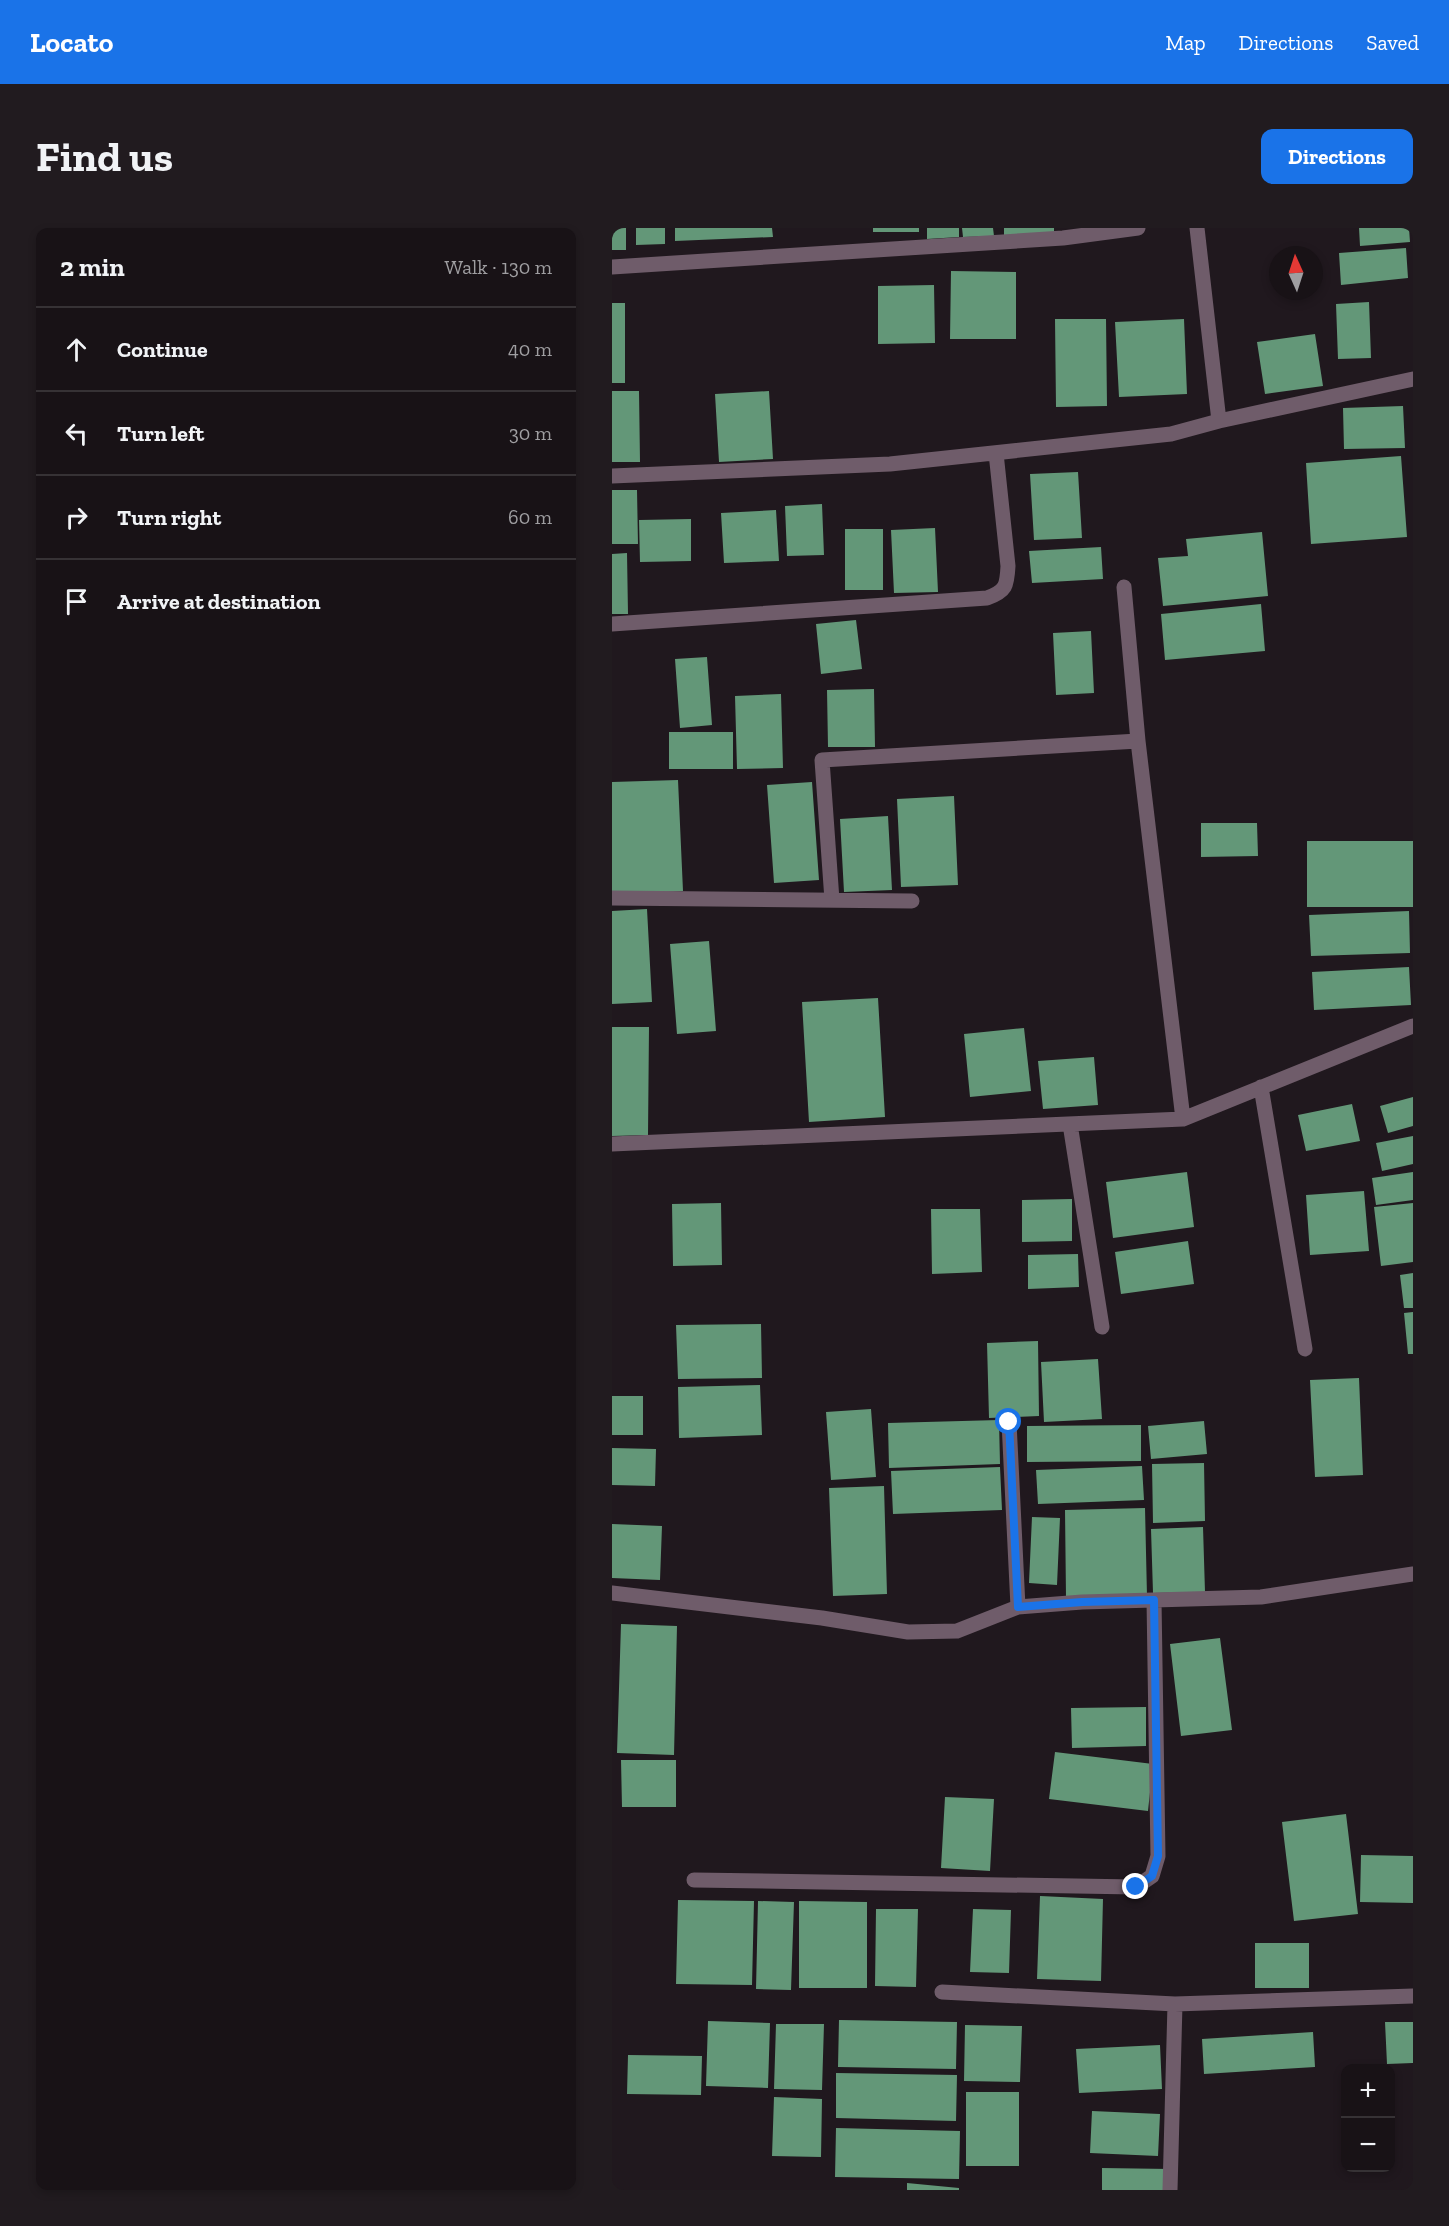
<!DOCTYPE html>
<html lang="en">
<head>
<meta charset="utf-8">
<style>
	:root { --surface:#181216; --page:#211b1f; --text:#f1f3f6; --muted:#9f9ea1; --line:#363235; --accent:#1a73e8 }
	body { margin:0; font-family:"Zilla Slab",serif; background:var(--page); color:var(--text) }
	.controls { position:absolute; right:18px; bottom:18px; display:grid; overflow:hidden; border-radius:12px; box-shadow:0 3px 9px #0003 }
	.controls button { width:54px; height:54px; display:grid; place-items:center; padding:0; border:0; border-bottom:2px solid var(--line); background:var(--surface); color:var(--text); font:30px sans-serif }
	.compass { position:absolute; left:657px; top:18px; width:54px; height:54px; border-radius:50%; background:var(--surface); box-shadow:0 3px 9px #0003; rotate:357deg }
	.stop { position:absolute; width:18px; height:18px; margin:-14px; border:4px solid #1a73e8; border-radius:50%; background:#fff }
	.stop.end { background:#1a73e8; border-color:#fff; box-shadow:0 2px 6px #0008 }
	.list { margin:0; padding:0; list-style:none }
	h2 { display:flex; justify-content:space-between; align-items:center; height:78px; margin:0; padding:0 24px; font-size:26px }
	h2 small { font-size:20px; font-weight:400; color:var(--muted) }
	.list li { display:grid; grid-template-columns:39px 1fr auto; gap:18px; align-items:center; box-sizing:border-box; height:84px; padding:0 24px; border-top:2px solid var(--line) }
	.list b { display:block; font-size:22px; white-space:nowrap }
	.list em { font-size:20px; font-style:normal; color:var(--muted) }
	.icon { flex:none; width:33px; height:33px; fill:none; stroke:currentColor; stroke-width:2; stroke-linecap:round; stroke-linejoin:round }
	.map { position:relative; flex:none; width:801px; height:1962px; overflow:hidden; border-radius:12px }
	header { display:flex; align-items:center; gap:36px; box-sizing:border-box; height:84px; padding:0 30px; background:var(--accent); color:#fff }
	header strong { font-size:28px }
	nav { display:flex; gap:33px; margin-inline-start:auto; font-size:21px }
	.intro { display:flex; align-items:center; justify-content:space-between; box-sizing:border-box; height:144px; padding:0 36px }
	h1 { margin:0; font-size:42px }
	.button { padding:15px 27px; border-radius:12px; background:var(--accent); color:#fff; font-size:21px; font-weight:700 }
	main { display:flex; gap:36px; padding:0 36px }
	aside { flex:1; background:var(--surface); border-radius:12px; box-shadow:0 3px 9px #0003 }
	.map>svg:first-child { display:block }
</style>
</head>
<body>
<header>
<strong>Locato</strong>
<nav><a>Map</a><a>Directions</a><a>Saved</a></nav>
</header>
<div class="intro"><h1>Find us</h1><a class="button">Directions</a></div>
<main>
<aside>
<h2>2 min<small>Walk · 130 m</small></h2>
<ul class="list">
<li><svg class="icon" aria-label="ahead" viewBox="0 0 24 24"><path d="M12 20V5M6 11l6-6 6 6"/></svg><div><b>Continue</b></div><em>40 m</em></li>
<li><svg class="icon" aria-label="left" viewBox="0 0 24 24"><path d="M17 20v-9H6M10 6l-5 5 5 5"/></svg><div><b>Turn left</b></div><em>30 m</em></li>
<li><svg class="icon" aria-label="right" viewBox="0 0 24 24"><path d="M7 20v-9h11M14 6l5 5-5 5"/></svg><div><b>Turn right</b></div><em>60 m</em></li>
<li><svg class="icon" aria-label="arrive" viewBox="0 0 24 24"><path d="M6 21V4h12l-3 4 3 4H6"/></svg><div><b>Arrive at destination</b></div></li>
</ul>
</aside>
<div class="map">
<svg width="801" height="1962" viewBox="0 0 801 1962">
	<rect width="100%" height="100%" fill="#20181e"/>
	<!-- building -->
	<path fill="#639778" d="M 0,0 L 14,0 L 14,22 L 0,22 Z
		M 24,0 L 53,0 L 53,16 L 24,17 Z
		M 63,0 L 160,0 L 161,9 L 63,13 Z
		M 261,0 L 307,0 L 307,4 L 261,4 Z
		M 315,0 L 347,0 L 347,9 L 315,11 Z
		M 350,0 L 381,0 L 382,8 L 351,9 Z
		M 392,0 L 442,0 L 442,6 L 392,9 Z
		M 747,0 L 797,0 L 798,14 L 748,18 Z
		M 794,20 L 796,50 L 729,57 L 727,25 Z
		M 339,43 L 404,44 L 404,111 L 338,111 Z
		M 322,57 L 323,115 L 266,116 L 266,58 Z
		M 757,74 L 759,130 L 726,131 L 724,76 Z
		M 0,75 L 13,75 L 13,155 L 0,155 Z
		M 443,91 L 494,91 L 495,178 L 444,179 Z
		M 572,91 L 575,166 L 507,169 L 503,94 Z
		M 703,106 L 711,158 L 653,166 L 645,114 Z
		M 0,163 L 27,163 L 28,234 L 0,234 Z
		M 157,163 L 161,231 L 107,234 L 103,166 Z
		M 791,178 L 793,220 L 732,221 L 731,180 Z
		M 789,228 L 795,309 L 699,316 L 694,235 Z
		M 466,244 L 470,310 L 422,312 L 418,246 Z
		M 0,262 L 25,262 L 26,316 L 0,316 Z
		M 210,276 L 212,327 L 175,328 L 173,278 Z
		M 164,282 L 167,333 L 112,335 L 109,285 Z
		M 79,291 L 79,333 L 28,334 L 27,292 Z
		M 323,300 L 326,364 L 282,365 L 279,302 Z
		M 233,301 L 271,301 L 271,362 L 233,362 Z
		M 650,304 L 656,368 L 551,378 L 546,330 L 576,328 L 574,311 Z
		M 489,319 L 491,351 L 420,355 L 417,323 Z
		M 15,325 L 16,386 L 0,386 L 0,326 Z
		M 649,376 L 653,423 L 553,432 L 549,386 Z
		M 244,392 L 250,441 L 209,446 L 204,396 Z
		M 479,403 L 482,465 L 444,467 L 441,405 Z
		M 95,429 L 100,497 L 68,500 L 63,431 Z
		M 262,461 L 263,519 L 216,519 L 215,462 Z
		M 169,466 L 171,540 L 125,541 L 123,468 Z
		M 57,504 L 121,504 L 121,541 L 57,541 Z
		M 66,552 L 71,663 L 0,667 L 0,554 Z
		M 200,554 L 207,652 L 162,655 L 155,557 Z
		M 342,568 L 346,657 L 289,659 L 285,571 Z
		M 276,588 L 280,662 L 232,664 L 228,591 Z
		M 589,595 L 645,595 L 646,628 L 589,629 Z
		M 695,613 L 801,613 L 801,679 L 695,679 Z
		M 35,681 L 40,774 L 0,776 L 0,683 Z
		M 797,683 L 798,725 L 699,728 L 697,687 Z
		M 97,713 L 104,803 L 65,806 L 58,716 Z
		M 797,739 L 799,777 L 702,782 L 700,744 Z
		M 266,770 L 273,889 L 197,894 L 190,774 Z
		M 0,799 L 37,799 L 36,907 L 0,908 Z
		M 412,800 L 419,863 L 358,869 L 352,806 Z
		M 482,829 L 486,877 L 431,881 L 426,833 Z
		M 801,869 L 801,898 L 776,905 L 768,878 Z
		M 740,876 L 748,913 L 694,923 L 686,887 Z
		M 801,908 L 801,936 L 770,943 L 764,915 Z
		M 575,944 L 582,999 L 501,1010 L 494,954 Z
		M 801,944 L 801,972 L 764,977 L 760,950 Z
		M 752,963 L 757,1023 L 698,1027 L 694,967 Z
		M 460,971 L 460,1013 L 410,1014 L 410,972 Z
		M 109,975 L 110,1037 L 61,1038 L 60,976 Z
		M 801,975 L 801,1034 L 769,1038 L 762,979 Z
		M 319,981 L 368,981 L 370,1044 L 320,1046 Z
		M 576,1013 L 582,1056 L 509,1066 L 503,1024 Z
		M 466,1026 L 467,1059 L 416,1061 L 416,1027 Z
		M 801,1045 L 801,1080 L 792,1080 L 788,1047 Z
		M 801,1084 L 801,1126 L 796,1126 L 792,1085 Z
		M 149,1096 L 150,1150 L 66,1151 L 64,1097 Z
		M 426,1113 L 427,1188 L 377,1190 L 375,1115 Z
		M 486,1131 L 490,1191 L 432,1194 L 429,1134 Z
		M 747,1150 L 751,1247 L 703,1249 L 698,1152 Z
		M 148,1157 L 150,1207 L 67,1210 L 66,1159 Z
		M 0,1168 L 31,1168 L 31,1207 L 0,1207 Z
		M 259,1181 L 264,1249 L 219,1252 L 214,1184 Z
		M 387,1192 L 388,1236 L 277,1240 L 276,1195 Z
		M 592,1193 L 595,1226 L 539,1231 L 536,1198 Z
		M 529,1197 L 529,1233 L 415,1234 L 415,1198 Z
		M 0,1220 L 44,1221 L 43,1258 L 0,1257 Z
		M 592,1235 L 593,1293 L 541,1295 L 540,1236 Z
		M 530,1238 L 532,1272 L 426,1276 L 424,1242 Z
		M 388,1239 L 390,1282 L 281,1286 L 279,1243 Z
		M 272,1258 L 275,1366 L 221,1368 L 217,1260 Z
		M 533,1280 L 535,1368 L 454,1369 L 453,1282 Z
		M 420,1289 L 448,1290 L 445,1357 L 417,1355 Z
		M 0,1296 L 50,1298 L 48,1352 L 0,1350 Z
		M 591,1299 L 593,1364 L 541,1365 L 539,1301 Z
		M 9,1396 L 65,1398 L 62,1527 L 5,1525 Z
		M 608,1410 L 620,1502 L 569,1508 L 558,1416 Z
		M 534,1479 L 534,1518 L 460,1520 L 459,1480 Z
		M 443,1524 L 541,1536 L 536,1583 L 437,1571 Z
		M 9,1532 L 64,1532 L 64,1579 L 10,1579 Z
		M 333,1569 L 382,1571 L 378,1643 L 329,1640 Z
		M 734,1586 L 746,1686 L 682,1693 L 670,1594 Z
		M 749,1627 L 801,1628 L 801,1675 L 748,1674 Z
		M 428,1668 L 491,1671 L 489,1753 L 425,1751 Z
		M 66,1672 L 142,1673 L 140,1757 L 64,1756 Z
		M 146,1673 L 182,1674 L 179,1762 L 144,1761 Z
		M 187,1673 L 255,1674 L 255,1760 L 187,1760 Z
		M 264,1681 L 306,1681 L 304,1759 L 263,1758 Z
		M 361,1681 L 399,1682 L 397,1745 L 358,1744 Z
		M 643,1715 L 697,1715 L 697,1760 L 643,1760 Z
		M 227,1792 L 345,1794 L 344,1841 L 226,1839 Z
		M 96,1793 L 158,1795 L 156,1860 L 94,1858 Z
		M 773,1794 L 801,1794 L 801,1835 L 775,1836 Z
		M 164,1796 L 212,1796 L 210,1862 L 162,1861 Z
		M 353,1797 L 410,1798 L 408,1854 L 352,1853 Z
		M 701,1804 L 703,1839 L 592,1846 L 590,1811 Z
		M 548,1817 L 550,1861 L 467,1865 L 464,1821 Z
		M 16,1827 L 90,1828 L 89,1867 L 15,1866 Z
		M 224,1845 L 345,1847 L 344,1893 L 224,1890 Z
		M 354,1864 L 407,1864 L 407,1938 L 354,1938 Z
		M 162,1869 L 210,1871 L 209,1929 L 160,1928 Z
		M 480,1883 L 548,1886 L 546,1928 L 478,1925 Z
		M 224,1900 L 348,1903 L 347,1951 L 223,1949 Z
		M 490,1940 L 558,1941 L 557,1962 L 490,1962 Z
		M 295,1955 L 347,1960 L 347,1962 L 295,1962 Z"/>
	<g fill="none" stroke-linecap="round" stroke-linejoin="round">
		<!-- minor -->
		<path stroke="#6f5c6a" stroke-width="15" d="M 585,0 L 607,193
			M 0,39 L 451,10 L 526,0
			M 0,248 L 278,236 L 559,206 L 607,193 L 801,151
			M 512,359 L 526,513
			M 0,396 L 375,370 C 394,363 395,358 396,338 L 384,225
			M 0,670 L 300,673
			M 220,672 L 210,532 L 526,513 L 571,891
			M 649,859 L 693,1121
			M 458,896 L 490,1099
			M 0,916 L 571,891 L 801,798
			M 397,1194 L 406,1379
			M 0,1365 L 210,1390 L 296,1404 L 345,1403 L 406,1379 L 470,1374 L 649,1369 L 801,1346
			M 82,1652 L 524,1659 L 540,1648 L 546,1628 L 542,1372
			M 330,1764 L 563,1776
			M 558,1962 L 563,1776 L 801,1768"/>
	</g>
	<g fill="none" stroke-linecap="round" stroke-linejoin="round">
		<!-- route -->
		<path stroke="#1a73e8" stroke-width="8" d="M 397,1194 L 406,1379 L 470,1374 L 542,1372 L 546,1628 L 540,1648 L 524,1659"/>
	</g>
</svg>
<div class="controls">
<button>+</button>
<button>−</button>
</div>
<svg class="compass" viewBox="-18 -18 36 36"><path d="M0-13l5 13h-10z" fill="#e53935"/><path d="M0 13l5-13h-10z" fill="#9f9ea1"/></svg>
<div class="stop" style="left:397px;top:1194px"></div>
<div class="stop end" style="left:524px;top:1659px"></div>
</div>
</main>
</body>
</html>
